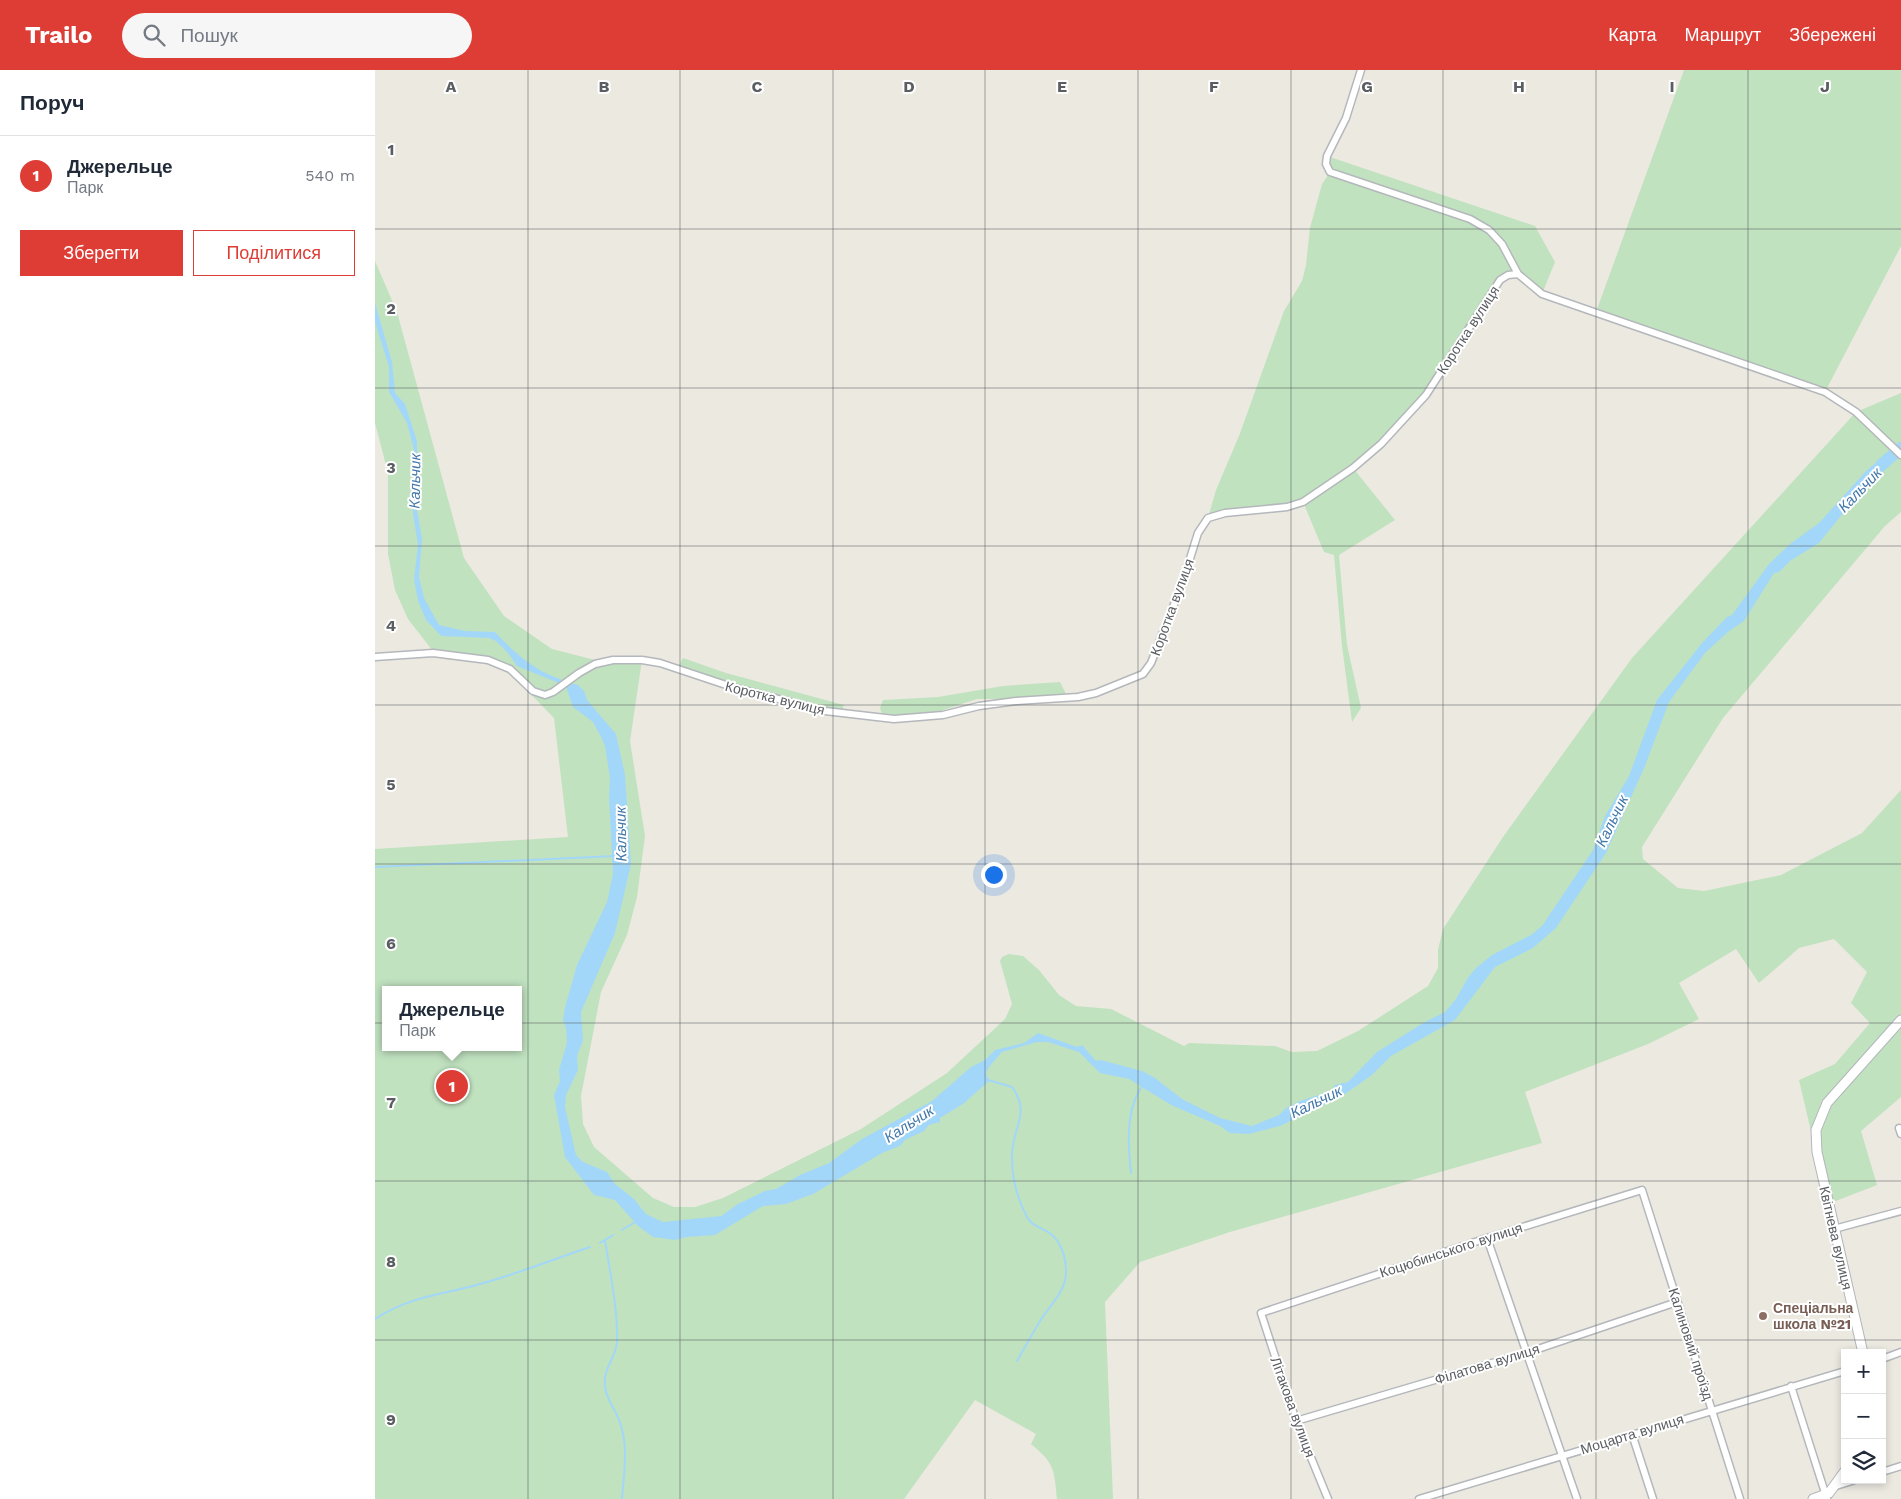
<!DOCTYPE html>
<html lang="uk">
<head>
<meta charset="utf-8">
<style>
	:root { --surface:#fff; --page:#f6f6f7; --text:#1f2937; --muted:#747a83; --line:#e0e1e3; --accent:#de3d35 }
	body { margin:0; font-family:"Work Sans",sans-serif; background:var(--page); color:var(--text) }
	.controls { position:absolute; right:15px; bottom:15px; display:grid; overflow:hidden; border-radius:0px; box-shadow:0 2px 8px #0003 }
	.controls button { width:45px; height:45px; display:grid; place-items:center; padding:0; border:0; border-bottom:1px solid var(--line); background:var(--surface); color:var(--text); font:25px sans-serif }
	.you { position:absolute; left:618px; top:804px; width:18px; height:18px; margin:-12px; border:4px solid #fff; border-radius:50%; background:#1a73e8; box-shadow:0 0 0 8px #1a73e833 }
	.badge { display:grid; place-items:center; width:32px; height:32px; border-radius:50%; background:var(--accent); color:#fff; font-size:16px; font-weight:700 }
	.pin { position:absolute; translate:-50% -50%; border:2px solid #fff; box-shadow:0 1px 5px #0006 }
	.popup { position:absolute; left:7px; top:916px; width:140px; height:65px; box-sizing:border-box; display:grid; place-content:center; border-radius:0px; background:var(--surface); filter:drop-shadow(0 1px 4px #0005); font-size:16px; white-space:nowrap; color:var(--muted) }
	.popup b { font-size:19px; color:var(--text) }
	.popup::after { content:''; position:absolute; left:50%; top:100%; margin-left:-10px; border:10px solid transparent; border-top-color:var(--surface) }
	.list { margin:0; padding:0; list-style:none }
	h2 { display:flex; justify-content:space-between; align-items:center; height:65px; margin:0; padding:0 20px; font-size:21px }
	h2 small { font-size:16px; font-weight:400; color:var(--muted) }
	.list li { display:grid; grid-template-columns:32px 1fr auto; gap:15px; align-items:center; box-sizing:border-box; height:80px; padding:0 20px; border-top:1px solid var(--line) }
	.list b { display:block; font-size:19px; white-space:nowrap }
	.list p { margin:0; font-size:16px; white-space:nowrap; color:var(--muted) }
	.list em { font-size:16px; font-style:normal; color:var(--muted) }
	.actions { display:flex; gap:10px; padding:15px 20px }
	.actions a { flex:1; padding:11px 0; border:1px solid var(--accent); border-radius:0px; text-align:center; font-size:18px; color:var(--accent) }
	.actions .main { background:var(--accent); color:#fff }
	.icon { flex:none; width:28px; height:28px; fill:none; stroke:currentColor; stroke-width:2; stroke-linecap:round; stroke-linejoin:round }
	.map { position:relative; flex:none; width:1526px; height:1429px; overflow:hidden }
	header { display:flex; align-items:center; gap:30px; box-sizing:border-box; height:70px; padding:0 25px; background:var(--accent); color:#fff }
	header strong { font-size:24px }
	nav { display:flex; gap:28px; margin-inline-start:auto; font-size:18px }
	.search { width:350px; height:45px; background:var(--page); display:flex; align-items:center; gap:12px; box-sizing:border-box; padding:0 18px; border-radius:28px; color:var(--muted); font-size:19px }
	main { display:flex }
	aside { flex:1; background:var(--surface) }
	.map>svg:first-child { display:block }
</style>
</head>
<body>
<header>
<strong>Trailo</strong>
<div class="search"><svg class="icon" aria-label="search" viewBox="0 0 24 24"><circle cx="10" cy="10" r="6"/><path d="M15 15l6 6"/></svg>Пошук</div>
<nav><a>Карта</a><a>Маршрут</a><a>Збережені</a></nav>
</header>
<main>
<aside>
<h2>Поруч<small></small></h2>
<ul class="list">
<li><span class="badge">1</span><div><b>Джерельце</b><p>Парк</p></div><em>540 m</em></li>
</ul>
<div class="actions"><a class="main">Зберегти</a><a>Поділитися</a></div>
</aside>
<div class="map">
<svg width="1526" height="1429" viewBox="0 0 1526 1429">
	<rect width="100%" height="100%" fill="#ece9e1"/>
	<!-- green -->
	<path fill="#c0e2bf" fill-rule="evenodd" d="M 1309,0 L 1526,0 L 1526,176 L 1450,322 L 1221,242 Z
		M 952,86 L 1160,156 L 1180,192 L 1167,224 L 1143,204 L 1125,210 L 1077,287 L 1029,349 L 978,398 L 1020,450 L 964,485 L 972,575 L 986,638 L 977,652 L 967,576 L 959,485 L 949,482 L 928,432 L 833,448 L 841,420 L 864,366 L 909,241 L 927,211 L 931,195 L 935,158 L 947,114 L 955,102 Z
		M 0,191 L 22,242 L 89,488 L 129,546 L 177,579 L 228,592 L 267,590 L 255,671 L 270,766 L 262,827 L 252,865 L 226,922 L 206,1026 L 208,1054 L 219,1077 L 278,1128 L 299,1137 L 320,1137 L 348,1128 L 486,1059 L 572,1003 L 630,949 L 637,934 L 625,891 L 627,887 L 634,884 L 648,886 L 664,900 L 684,925 L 701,936 L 736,939 L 809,976 L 814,973 L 900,976 L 917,982 L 942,981 L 983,961 L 1053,916 L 1063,898 L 1063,880 L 1068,859 L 1128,767 L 1257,588 L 1481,342 L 1526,323 L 1526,442 L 1510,456 L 1348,648 L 1267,777 L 1268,789 L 1303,818 L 1329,821 L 1406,805 L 1487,763 L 1526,720 L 1526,1027 L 1486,1061 L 1502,1115 L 1453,1134 L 1424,1010 L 1460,994 L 1495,953 L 1476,933 L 1492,902 L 1459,869 L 1424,878 L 1384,913 L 1361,879 L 1304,913 L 1324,949 L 1273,974 L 1150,1022 L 1167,1073 L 855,1162 L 765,1192 L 730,1232 L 738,1429 L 682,1429 C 679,1399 680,1394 656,1374 L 661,1364 L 600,1330 L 529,1429 L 0,1429 L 0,779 L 193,767 L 179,648 L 143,611 L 129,600 L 111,593 L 70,589 L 61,585 L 33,549 L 20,520 L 13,484 L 13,403 L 0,353 ZM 11,920 L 143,920 L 143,977 L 11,977 Z
		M 308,588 L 351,603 L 469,635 L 466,643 L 302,599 Z
		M 685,612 L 691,624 L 638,629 L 602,629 L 562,642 L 534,646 L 507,644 L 505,638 L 508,630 L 563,627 L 628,616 Z"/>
	<!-- water -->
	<path fill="#a3d7f9" d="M 0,233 L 17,292 L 20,323 L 30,334 L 42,371 L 42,440 L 47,469 L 44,507 L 49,528 L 64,555 L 90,561 L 120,562 C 138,582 159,600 185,609 L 188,612 L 186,614 L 142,596 L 133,583 L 121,571 L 114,568 L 66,566 L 51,550 L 43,531 L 39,509 L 43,475 L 38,444 L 39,380 L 32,353 L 14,322 L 14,297 L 0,252 Z
		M 1516,381 L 1523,388 L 1480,428 L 1444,473 L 1415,491 L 1404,502 L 1399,503 L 1369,551 L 1354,561 L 1330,583 L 1294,632 L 1270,696 L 1231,783 L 1181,858 L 1158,878 L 1120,897 L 1080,950 L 1016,986 L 997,1005 L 967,1026 L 905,1056 L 874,1064 L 855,1063 L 845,1056 L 796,1035 L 754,1009 L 725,1003 L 704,982 L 673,972 L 662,972 L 627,982 L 614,997 L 611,1003 L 614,1011 L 588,1034 L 565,1048 L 565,1052 L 554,1055 L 549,1061 L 530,1070 L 525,1076 L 507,1083 L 438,1124 L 411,1134 L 388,1136 L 340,1165 L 312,1167 L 300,1170 L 278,1167 L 263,1156 L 240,1130 L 219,1125 L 190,1087 L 179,1025 L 185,1011 L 184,1000 L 192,972 L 191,958 L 188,950 L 190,937 L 202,895 L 232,832 L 238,804 L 234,728 L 235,708 L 230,676 L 226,667 L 218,652 L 198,637 L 191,617 L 196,613 L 203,615 L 209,621 L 212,630 L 241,664 L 250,705 L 256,794 L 240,863 L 206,942 L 208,970 L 202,986 L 203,1000 L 191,1025 L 190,1037 L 201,1085 L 208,1092 L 232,1102 L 240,1114 L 259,1129 L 271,1144 L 288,1152 L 346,1146 L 363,1134 L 390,1121 L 401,1119 L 425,1105 L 454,1093 L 487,1069 L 557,1031 L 596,997 L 610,990 L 620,980 L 649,973 L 663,963 L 702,977 L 707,975 L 721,991 L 726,990 L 767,1001 L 780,1008 L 807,1029 L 845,1048 L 877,1056 L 904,1045 L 911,1038 L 925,1031 L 956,1021 L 960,1015 L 973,1012 L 1002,982 L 1048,953 L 1070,942 L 1081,929 L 1092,909 L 1101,898 L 1117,885 L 1156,865 L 1167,856 L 1218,780 L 1230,746 L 1254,706 L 1282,630 L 1327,573 L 1352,547 L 1357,545 L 1394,494 L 1415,474 L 1444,453 L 1492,400 Z"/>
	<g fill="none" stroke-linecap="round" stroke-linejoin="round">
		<!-- stream -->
		<path stroke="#a3d7f9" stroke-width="2" d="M 0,797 L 240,786
			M 613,1010 L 637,1017 C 657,1044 636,1058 637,1088 C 637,1108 643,1130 652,1147 C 657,1156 665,1157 673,1162 C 686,1170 691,1187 691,1202 C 691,1221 676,1234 667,1248 C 658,1262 650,1277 642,1291
			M 756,1103 C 753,1076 750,1037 769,1014
			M 247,1160 L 262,1151
			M 230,1170 C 235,1203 243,1239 242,1272 C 241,1287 228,1299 230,1315 C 230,1328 240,1338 244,1350 C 254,1375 249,1403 247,1429
			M 225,1173 L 238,1165
			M 0,1249 C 35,1226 67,1225 105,1214 C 142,1204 179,1189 215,1177"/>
		<!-- river -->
		<path stroke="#a3d7f9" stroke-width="12" d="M 1506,395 L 1526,378"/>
		<!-- minor casing -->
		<g stroke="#b4b7bb" stroke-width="9">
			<path id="minor" d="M 986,0 L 971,48 L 952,86 L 951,94 L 955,102 L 1095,149 L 1114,160 L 1127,174 L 1143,204 L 1167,224 L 1450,322 L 1481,342 L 1526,385
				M 0,587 L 58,583 L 113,590 L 135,599 L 158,621 L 170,625 L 178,622 L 204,603 L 220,594 L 238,590 L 267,590 L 285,593 L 357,617 L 450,641 L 519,649 L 568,645 L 604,636 L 641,631 L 703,627 L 721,623 L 768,604 L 776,593 L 807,514 L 823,463 L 833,448 L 850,443 L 912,437 L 928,432 L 978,398 L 1006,374 L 1051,325 L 1125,210 L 1133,205 L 1143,204
				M 1524,1058 L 1526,1064
				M 1459,1159 L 1526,1141
				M 1112,1168 L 1202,1429
				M 1507,1289 L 1526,1282
				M 1416,1316 L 1452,1429
				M 921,1351 L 1151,1283 L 1302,1232
				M 1257,1364 L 1278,1429
				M 1507,1402 L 1526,1396
				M 1461,1416 L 1480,1410
				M 953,1429 L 921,1351 L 886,1243 L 1112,1168 L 1267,1120 L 1365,1429
				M 1044,1429 L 1470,1301"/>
		</g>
		<!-- secondary casing -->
		<g stroke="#b3b6bb" stroke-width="11">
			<path id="secondary" d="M 1488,1283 L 1442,1082 L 1441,1060 L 1452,1033 L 1526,950
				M 1438,1429 L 1454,1423 L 1470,1401"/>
		</g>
		<!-- minor -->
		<use href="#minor" stroke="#fff" stroke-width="6"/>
		<!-- secondary -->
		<use href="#secondary" stroke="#fff" stroke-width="9"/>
	</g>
	<!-- grid -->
	<path fill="none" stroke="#5a5d61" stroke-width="1" stroke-opacity="0.55" d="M 153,0 L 153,1429M 305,0 L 305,1429M 458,0 L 458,1429M 610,0 L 610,1429M 763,0 L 763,1429M 916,0 L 916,1429M 1068,0 L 1068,1429M 1221,0 L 1221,1429M 1373,0 L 1373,1429M 0,159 L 1526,159M 0,318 L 1526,318M 0,476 L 1526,476M 0,635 L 1526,635M 0,794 L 1526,794M 0,953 L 1526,953M 0,1111 L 1526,1111M 0,1270 L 1526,1270"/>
	<!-- markers -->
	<circle fill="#8d6e63" stroke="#fff" stroke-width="2" cx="1388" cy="1246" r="5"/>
	<g text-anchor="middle" stroke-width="4" stroke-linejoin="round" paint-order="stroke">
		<!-- street labels -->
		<g font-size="14" fill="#5a5d61" stroke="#fff">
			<text transform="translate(1093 260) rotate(-57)" y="5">Коротка вулиця</text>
			<text transform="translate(797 537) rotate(-70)" y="5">Коротка вулиця</text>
			<text transform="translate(400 628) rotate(14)" y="5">Коротка вулиця</text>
			<text transform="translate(1461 1168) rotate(77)" y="5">Квітнева вулиця</text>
			<text transform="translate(1076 1180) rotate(-18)" y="5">Коцюбинського вулиця</text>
			<text transform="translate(1316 1274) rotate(72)" y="5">Калиновий проїзд</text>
			<text transform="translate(1112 1294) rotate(-17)" y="5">Філатова вулиця</text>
			<text transform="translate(918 1337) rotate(70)" y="5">Літакова вулиця</text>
			<text transform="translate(1257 1364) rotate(-17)" y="5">Моцарта вулиця</text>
		</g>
		<!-- education labels -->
		<g font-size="14" font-weight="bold" fill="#785e54" stroke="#fff" text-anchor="start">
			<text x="1398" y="1243">Спеціальна<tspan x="1398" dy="16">школа №21</tspan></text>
		</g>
		<!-- water labels -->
		<g font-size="15" font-style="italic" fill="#4278aa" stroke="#fff">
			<text transform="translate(40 411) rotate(-89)" y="5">Кальчик</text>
			<text transform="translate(1485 420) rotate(-46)" y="5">Кальчик</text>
			<text transform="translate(1237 751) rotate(-64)" y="5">Кальчик</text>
			<text transform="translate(246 764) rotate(-91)" y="5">Кальчик</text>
			<text transform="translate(941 1032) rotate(-26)" y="5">Кальчик</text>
			<text transform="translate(534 1054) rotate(-33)" y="5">Кальчик</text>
		</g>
	</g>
	<g font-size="16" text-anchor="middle" font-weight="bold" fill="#5a5d61" stroke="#fff" stroke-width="4" stroke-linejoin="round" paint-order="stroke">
		<text x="76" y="22">A</text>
		<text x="229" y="22">B</text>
		<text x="382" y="22">C</text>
		<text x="534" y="22">D</text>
		<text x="687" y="22">E</text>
		<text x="839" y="22">F</text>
		<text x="992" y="22">G</text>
		<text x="1144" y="22">H</text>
		<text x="1297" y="22">I</text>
		<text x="1450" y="22">J</text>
		<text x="16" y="85">1</text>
		<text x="16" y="244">2</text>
		<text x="16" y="403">3</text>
		<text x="16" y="561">4</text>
		<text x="16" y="720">5</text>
		<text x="16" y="879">6</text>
		<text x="16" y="1038">7</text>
		<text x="16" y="1197">8</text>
		<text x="16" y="1355">9</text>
	</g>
</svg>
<div class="controls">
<button>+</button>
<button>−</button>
<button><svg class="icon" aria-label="layers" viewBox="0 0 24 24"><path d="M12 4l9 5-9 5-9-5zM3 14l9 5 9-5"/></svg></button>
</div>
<div class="you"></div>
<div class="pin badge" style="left:77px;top:1016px">1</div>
<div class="popup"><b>Джерельце</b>Парк</div>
</div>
</main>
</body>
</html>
